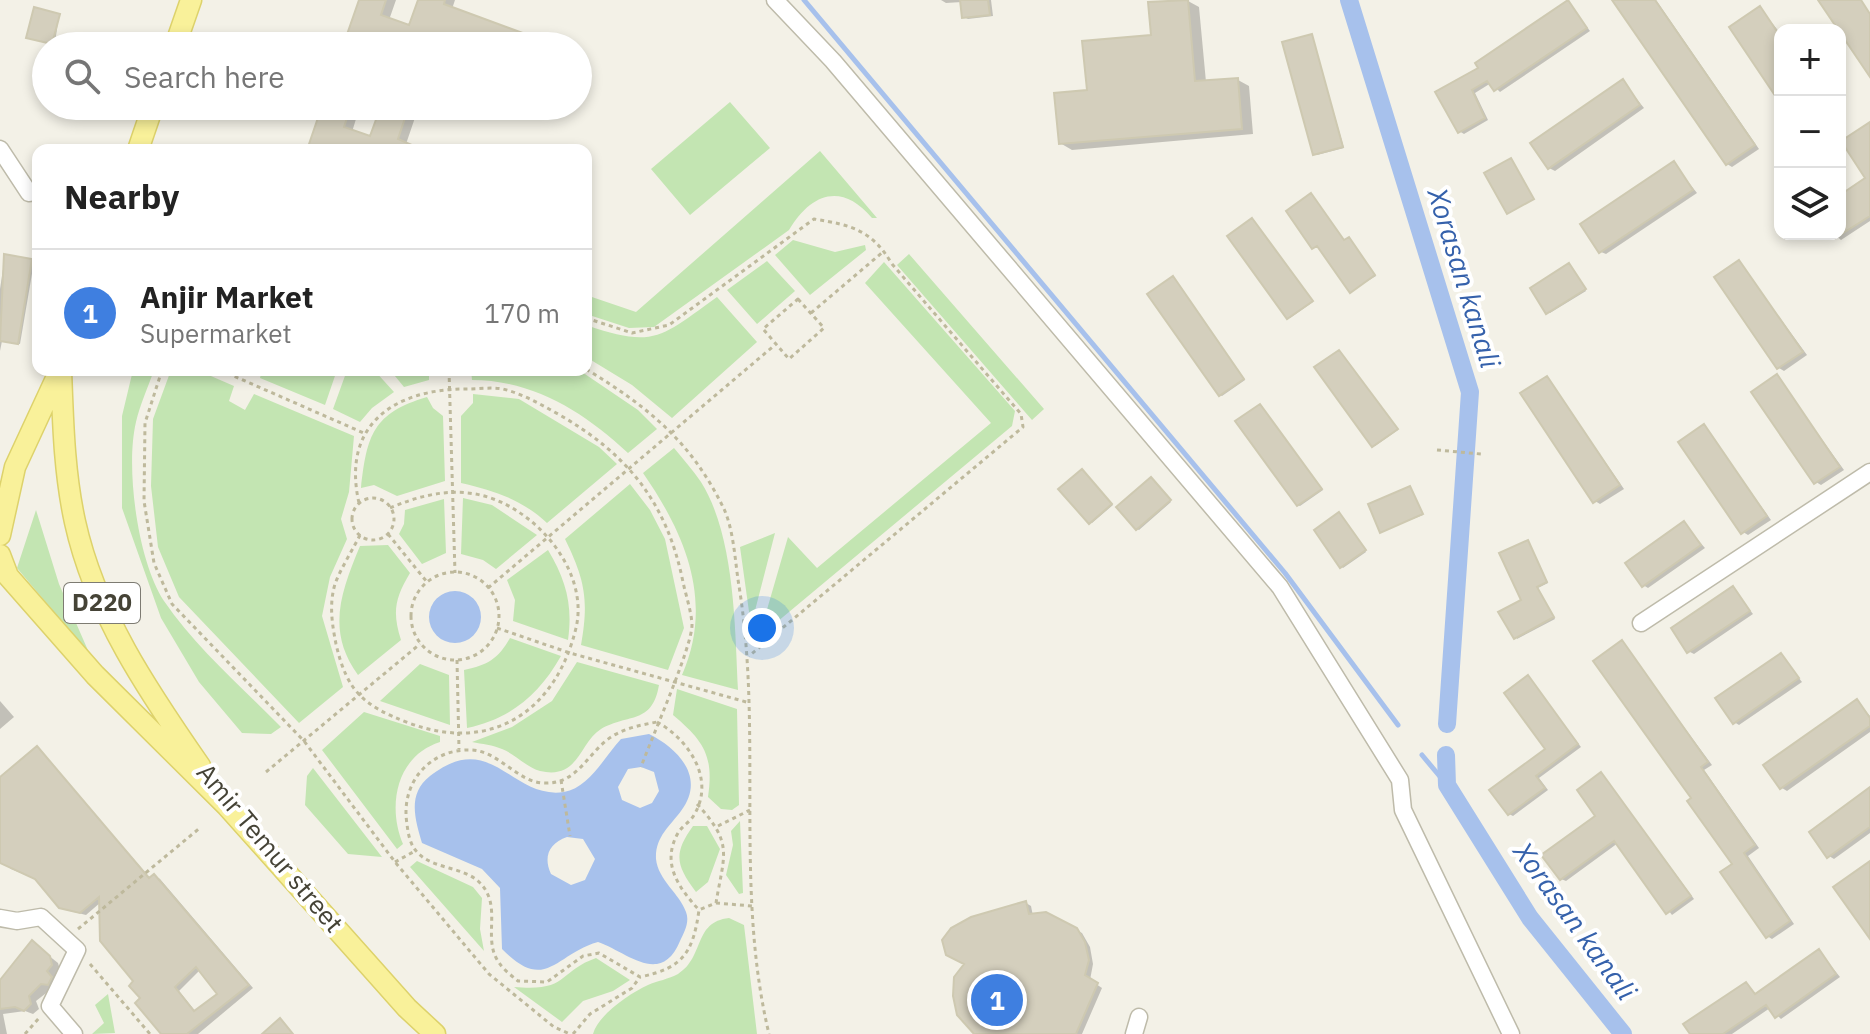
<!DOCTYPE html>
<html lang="en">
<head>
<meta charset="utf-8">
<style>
	:root { --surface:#fff; --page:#f6f6f6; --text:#222; --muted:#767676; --line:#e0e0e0; --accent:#111827 }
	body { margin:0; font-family:"IBM Plex Sans",sans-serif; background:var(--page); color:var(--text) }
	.controls { position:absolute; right:24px; top:24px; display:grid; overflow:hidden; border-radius:16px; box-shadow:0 4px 12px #0003 }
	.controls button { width:72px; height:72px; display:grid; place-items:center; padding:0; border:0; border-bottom:2px solid var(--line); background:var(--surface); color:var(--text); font:40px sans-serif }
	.you { position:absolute; left:762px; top:628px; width:28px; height:28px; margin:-20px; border:6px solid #fff; border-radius:50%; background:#1a73e8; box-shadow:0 0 0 12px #1a73e833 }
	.badge { display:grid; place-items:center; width:52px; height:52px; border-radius:50%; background:var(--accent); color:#fff; font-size:26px; font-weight:700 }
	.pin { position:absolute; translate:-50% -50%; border:4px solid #fff; box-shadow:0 2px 8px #0006 }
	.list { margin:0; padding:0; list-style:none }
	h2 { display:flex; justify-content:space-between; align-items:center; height:104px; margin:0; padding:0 32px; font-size:34px }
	h2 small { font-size:26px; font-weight:400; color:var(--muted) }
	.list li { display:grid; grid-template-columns:52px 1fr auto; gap:24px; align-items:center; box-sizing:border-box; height:128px; padding:0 32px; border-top:2px solid var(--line) }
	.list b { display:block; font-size:30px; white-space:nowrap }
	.list p { margin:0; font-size:26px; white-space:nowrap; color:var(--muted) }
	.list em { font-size:26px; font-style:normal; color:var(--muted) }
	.icon { flex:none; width:44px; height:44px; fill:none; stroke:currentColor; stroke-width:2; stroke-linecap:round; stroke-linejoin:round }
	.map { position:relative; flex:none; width:1870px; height:1034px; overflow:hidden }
	.search { position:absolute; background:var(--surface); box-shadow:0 4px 12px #0003; left:32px; top:32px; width:560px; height:88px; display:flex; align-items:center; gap:20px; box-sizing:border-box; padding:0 28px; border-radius:44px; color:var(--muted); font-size:30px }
	.panel { position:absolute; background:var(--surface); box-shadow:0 4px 12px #0003; left:32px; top:144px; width:560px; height:232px; border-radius:16px }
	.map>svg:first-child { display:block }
</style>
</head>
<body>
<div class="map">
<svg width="1870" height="1034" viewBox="0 0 1870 1034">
	<rect width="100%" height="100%" fill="#f3f1e7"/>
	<!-- green -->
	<path fill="#c3e5b2" d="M 730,102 L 770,148 L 690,215 L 651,169 Z
		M 820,151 L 877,218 L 872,218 C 842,182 811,193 789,230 L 654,327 L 629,328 L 586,314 L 586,295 L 636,312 Z
		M 793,240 L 835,252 L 865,245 L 866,250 L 810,295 L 775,255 Z
		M 909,254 L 1044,409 L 1032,420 L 897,265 Z
		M 767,261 L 795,291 L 757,324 L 727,290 Z
		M 884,262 L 1015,411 L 1012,426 L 759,637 L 788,537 L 817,568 L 991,423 L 865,283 Z
		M 717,297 L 757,342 L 672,418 L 632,385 L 586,357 L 586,325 C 655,349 661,337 717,297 Z
		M 133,370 L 154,370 C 148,387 140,405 136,422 C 125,468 138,562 164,601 C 196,648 242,687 281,727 L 271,734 L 242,733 L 199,682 L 161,618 L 122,508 L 122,416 Z
		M 171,370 L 197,370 L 234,386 L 229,401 L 245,410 L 254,394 L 354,436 L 349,492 L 341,519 L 347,539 L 330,577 L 322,616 L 343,687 L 299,723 L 179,597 L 158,547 L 151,486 L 153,419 Z
		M 262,370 L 337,370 L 325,405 L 260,378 Z
		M 363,370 L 374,370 L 394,392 L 372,408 L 360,422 L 333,409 L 346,373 L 358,375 Z
		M 390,370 L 429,370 L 429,380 L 404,387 Z
		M 471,370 L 579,370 L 638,410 L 657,429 L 628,453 C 584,412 533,380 472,380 Z
		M 473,394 L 519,399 L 599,447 L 617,464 L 547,523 C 521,499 495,491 461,483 L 461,416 L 473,403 Z
		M 427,397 L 433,408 L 443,416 L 445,481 L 397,496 L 374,485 L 361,488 C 367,435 373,413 427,397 Z
		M 674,448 C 683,459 693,470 701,482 C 735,536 735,628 738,690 L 682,675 C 714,602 686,535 643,473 Z
		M 630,484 L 650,510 L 665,539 L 684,628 L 668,670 L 581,645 C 589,600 585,580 565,539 Z
		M 463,498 L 492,505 L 537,535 L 496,569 L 483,560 L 461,554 Z
		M 444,499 L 446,553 L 422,564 L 399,534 L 404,524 L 405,510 Z
		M 36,510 L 59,584 L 90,655 L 17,568 Z
		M 775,533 L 751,626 L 740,547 Z
		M 388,545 L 410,573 C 395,598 392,612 401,640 L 358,675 C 326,631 341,592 360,546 Z
		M 548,550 C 566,580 573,605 568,640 L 513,621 L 515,600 L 507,580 Z
		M 510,638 L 561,656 C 539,695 510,719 467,728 L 464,670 C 488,665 498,659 510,638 Z
		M 577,662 L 659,685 C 652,725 629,713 601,729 C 579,743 579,780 540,771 C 526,767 515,754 502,749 C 493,745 482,744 472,742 L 512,727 L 552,701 Z
		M 420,664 L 449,675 L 450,725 L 380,701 Z
		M 677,689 L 737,709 L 739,805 L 732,810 L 721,809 L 708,797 C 714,756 704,741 673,715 Z
		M 364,712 L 440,736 L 440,742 C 396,756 387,806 403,844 L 397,849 L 322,750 Z
		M 313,768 L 382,857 L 348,854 L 305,805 L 307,776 Z
		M 740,821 L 743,893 L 739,894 L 726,875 L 733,845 L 731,831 Z
		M 693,826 L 707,826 L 720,849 L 708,882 L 696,892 C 676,865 673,854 693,826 Z
		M 417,861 L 473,887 L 482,898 L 480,929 L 484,951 L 410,867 Z
		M 729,918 L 744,925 L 757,1034 L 593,1034 C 598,1015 630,993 648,985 C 657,981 669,979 678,974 C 705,957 693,922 729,918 Z
		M 596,958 L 630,980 L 613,991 L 583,1001 L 562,1022 L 514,987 C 569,992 557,972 596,958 Z
		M 108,994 L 115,1033 L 92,1034 L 104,1023 L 95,1005 Z"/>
	<!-- water -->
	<path fill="#a7c1ec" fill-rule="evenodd" d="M429 617a26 26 0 1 1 52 0a26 26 0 1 1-52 0Z
		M 649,734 C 679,749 706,778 681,811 C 670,826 655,837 656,859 C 658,880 680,894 686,912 C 690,922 684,933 680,941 C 661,987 627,952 598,942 C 555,954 546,994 502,949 L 500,888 L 482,869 L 422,843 C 415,819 407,794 430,776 C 492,728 511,800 564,792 C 589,788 605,756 621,739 ZM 641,767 L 654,772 L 659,791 L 652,803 L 640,808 L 622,800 L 618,787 L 628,769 ZM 567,837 L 583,839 L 595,859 L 585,880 L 571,885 L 551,874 C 543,857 549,843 567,837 Z"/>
	<!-- shadow -->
	<path fill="#0003" fill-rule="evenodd" d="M 361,0 L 396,0 L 389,20 L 410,28 L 420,0 L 455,0 L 452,9 L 558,46 L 345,46 Z
		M 991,0 L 993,16 L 968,19 L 964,17 L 962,2 L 946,3 L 941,0 Z
		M 1614,0 L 1656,0 L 1759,149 L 1732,167 L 1727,164 Z
		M 1188,1 L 1199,7 L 1206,82 L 1238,80 L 1249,86 L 1253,134 L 1072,150 L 1060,143 L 1089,92 L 1153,37 Z
		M 1568,2 L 1590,31 L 1500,92 L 1491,83 L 1475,93 L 1488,120 L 1464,134 L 1459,131 L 1438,93 L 1481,69 Z
		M 1761,9 L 1780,33 L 1780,99 Z
		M 59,15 L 55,43 L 29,36 Z
		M 1312,36 L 1344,148 L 1317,155 L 1315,154 Z
		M 1623,82 L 1644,108 L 1555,171 L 1549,168 Z
		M 324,106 L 360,106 L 352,132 L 372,139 L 383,106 L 419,106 L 406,144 L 416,150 L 309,150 Z
		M 1870,124 L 1870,221 L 1841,240 L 1834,234 L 1840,234 L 1840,197 L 1868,179 Z
		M 1674,164 L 1697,193 L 1606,254 L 1601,252 Z
		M 1288,212 L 1345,242 L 1351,240 L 1376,276 L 1351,291 L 1320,246 L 1314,248 Z
		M 1254,222 L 1313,302 L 1290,318 L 1289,317 Z
		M 5,256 L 34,262 L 20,344 L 2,341 L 0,351 L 0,289 Z
		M 1739,262 L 1807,355 L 1784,371 L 1779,368 Z
		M 1571,266 L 1586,291 L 1550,313 L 1548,312 Z
		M 1175,280 L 1245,380 L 1222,396 L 1220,395 Z
		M 1340,352 L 1398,430 L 1375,446 L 1373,445 Z
		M 1777,377 L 1844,470 L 1821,485 L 1816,482 Z
		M 1547,378 L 1624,489 L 1600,504 L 1595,501 Z
		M 1262,407 L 1323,490 L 1300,506 L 1298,505 Z
		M 1704,427 L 1771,520 L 1748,535 L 1743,532 Z
		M 1084,472 L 1113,505 L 1092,523 L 1090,522 Z
		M 1153,480 L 1171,502 L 1139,530 L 1137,529 Z
		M 1410,488 L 1423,515 L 1382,531 Z
		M 1341,516 L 1366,552 L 1343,568 L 1342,567 Z
		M 1684,524 L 1705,548 L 1648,588 L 1643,585 Z
		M 1529,543 L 1548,583 L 1538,588 L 1555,619 L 1517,639 Z
		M 1733,589 L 1753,614 L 1694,654 L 1688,651 Z
		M 1622,643 L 1712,765 L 1704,770 L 1759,848 L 1748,856 L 1794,924 L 1772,939 L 1767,936 L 1734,865 L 1693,799 Z
		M 1781,655 L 1802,682 L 1739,725 L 1734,722 Z
		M 1528,678 L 1581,747 L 1539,778 L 1548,790 L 1513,816 L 1509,814 L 1548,750 Z
		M 0,701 L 14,717 L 0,729 Z
		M 1857,701 L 1870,716 L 1870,732 L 1787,791 L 1782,788 Z
		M 37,748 L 151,879 L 155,876 L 160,879 L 253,988 L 198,1034 L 163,1034 L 143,998 L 101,902 L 86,915 L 66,910 L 38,880 L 11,869 L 0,860 L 0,780 ZM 200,970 L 220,995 L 196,1012 L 179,991 Z
		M 1602,774 L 1694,899 L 1672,915 L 1618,843 L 1566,881 L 1561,879 L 1598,816 Z
		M 1870,790 L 1870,833 L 1834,859 L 1829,856 Z
		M 1026,903 L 1031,906 L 1033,916 L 1046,914 L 1082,933 L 1090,947 L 1093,964 L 1090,980 L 1102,988 L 1082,1034 L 977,1034 Z
		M 33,943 L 58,963 L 60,970 L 54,977 L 59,983 L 36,1001 L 39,1009 L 33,1014 L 25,1011 L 3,1014 L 7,1034 L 0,1034 L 0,983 Z
		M 1819,951 L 1840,977 L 1781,1019 L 1770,1008 L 1732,1034 L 1692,1034 L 1747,984 L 1757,995 Z"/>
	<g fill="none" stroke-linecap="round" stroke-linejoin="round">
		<!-- stream -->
		<path stroke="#a7c1ec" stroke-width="5" d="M 804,0 L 1285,573 L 1398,725
			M 1422,755 L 1447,785"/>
		<!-- canal -->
		<path stroke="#a7c1ec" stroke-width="18" d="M 1349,0 L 1470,392 L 1447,724
			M 1446,755 L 1447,785 L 1530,918 L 1623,1034"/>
	</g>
	<!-- building -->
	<path fill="#d4cfbd" stroke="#cec9b1" stroke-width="2" fill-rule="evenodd" d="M 359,0 L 386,0 L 381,15 L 409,25 L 418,0 L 445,0 L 444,4 L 558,46 L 343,46 Z
		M 960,0 L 988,0 L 990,15 L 962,18 Z
		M 1188,0 L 1195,81 L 1238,78 L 1242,129 L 1059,144 L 1054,93 L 1087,90 L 1082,41 L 1151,35 L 1148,2 Z
		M 1568,0 L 1587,28 L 1494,91 L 1487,81 L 1472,90 L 1485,118 L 1458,133 L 1435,92 L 1478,68 L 1475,63 Z
		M 1612,0 L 1655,0 L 1755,145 L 1726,165 Z
		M 1818,0 L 1861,0 L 1870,14 L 1870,77 Z
		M 1760,6 L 1780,36 L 1780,103 L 1729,27 Z
		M 34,7 L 60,14 L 52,44 L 26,38 Z
		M 1312,34 L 1343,147 L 1313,155 L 1282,42 Z
		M 1623,79 L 1640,105 L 1548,169 L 1530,143 Z
		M 322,106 L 351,106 L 344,127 L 370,136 L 381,106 L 409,106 L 398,139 L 423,150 L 307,150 Z
		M 1870,122 L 1870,216 L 1840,235 L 1840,195 L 1865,178 L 1841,141 Z
		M 1511,158 L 1534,199 L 1507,214 L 1484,173 Z
		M 1674,161 L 1693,190 L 1599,253 L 1580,224 Z
		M 1311,193 L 1344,240 L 1349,237 L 1375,275 L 1350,293 L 1317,246 L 1312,249 L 1286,211 Z
		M 1252,218 L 1313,301 L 1287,319 L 1227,236 Z
		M 4,254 L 32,259 L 18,344 L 0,341 Z
		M 1739,260 L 1803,352 L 1777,369 L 1714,277 Z
		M 1569,263 L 1586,289 L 1546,314 L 1530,288 Z
		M 1173,276 L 1244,379 L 1219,396 L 1147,294 Z
		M 1339,350 L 1398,429 L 1372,447 L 1314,367 Z
		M 1777,374 L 1840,467 L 1814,484 L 1751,392 Z
		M 1547,376 L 1620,485 L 1593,503 L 1520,393 Z
		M 1260,404 L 1322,489 L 1297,506 L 1235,421 Z
		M 1704,424 L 1767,516 L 1741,534 L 1678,442 Z
		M 1082,469 L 1112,504 L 1089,524 L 1058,489 Z
		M 1151,477 L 1171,500 L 1136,530 L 1116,507 Z
		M 1410,486 L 1423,514 L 1380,533 L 1368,504 Z
		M 1339,512 L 1366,550 L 1340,568 L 1314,530 Z
		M 1684,521 L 1701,545 L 1642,587 L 1625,563 Z
		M 1528,540 L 1547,582 L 1537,587 L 1554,617 L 1514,639 L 1498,612 L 1521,600 L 1499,553 Z
		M 1733,586 L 1750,611 L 1687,653 L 1671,628 Z
		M 1622,640 L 1708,762 L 1701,767 L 1755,845 L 1744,853 L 1790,921 L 1766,938 L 1720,872 L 1732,864 L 1687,801 L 1691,798 L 1593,661 Z
		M 1781,653 L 1799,678 L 1733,724 L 1715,698 Z
		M 1528,675 L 1578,744 L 1536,776 L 1545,788 L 1508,815 L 1489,790 L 1545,749 L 1504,693 Z
		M 1857,699 L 1870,718 L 1870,726 L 1780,789 L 1763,765 Z
		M 37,746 L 149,878 L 154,874 L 249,985 L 187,1034 L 161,1034 L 135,1003 L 140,998 L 129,986 L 133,981 L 100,941 L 99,897 L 80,913 L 59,908 L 35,879 L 0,863 L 0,777 ZM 196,967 L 217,994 L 194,1011 L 175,987 Z
		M 1601,772 L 1691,896 L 1666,914 L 1614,841 L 1560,880 L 1541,855 L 1595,816 L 1577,790 Z
		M 1870,787 L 1870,827 L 1827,858 L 1809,832 Z
		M 1870,861 L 1870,939 L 1833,887 Z
		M 1026,901 L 1029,914 L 1046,912 L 1077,928 L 1085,942 L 1089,960 L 1085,975 L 1098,983 L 1076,1034 L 974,1034 L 957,1015 L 953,996 L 954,977 L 964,964 L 946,955 L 942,940 L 951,928 L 971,917 Z
		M 32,940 L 50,956 L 52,965 L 47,971 L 52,977 L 48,985 L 41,984 L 29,996 L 31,1004 L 24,1011 L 15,1007 L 0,1009 L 0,980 Z
		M 1819,949 L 1836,974 L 1775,1018 L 1766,1005 L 1723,1034 L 1690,1034 L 1683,1024 L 1746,982 L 1755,994 Z
		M 280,1018 L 293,1034 L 262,1034 Z"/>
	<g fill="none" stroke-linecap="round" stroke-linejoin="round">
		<!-- minor casing -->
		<g stroke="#bebbaa" stroke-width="19">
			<path id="minor" d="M 775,0 L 833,61 L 1280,587 L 1400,780 L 1403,810 L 1511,1034
				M 0,149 L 29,193
				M 1641,623 L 1870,472
				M 0,918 L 17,921 L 41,917 L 77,950 L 50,1006 L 74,1034
				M 1134,1034 L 1139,1017"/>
		</g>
		<!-- major casing -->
		<g stroke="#ddd26b" stroke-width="23">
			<path id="major" d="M 175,46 L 191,0
				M 138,150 L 153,106
				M 61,370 C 63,421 64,472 75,522 C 95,613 148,691 200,766
				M 0,535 L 15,467 L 60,370
				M 0,555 L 8,576 L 95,675 L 227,806 L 407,1008 L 435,1034"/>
		</g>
		<!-- path -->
		<path stroke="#beb99c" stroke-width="3" stroke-dasharray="4 4" stroke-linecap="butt" d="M 798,299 L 824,328 L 789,359 L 763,329 Z
			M 811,313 L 884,251
			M 586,318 L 632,333 L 669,325 L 814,219 C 851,225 872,230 892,264 L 1021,414 L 1023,427 L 749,656
			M 586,369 C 648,407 691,441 724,509 C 734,531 735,562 739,586 C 763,734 734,888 769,1034
			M 162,370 L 145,423 L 144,501 L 154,563 L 172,604 L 304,741 L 395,862 L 489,974 L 554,1027 L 570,1034
			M 220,370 L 366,434
			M 449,370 L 455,573
			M 1437,450 L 1481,454
			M352 519a21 21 0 1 1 42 0a21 21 0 1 1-42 0Z
			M 359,503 C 341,424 395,389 466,389 C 478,389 491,387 503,389 C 523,394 540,404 558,414 C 628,454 667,503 683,582 C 686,596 691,610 692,624 C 693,645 651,739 641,767
			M 388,534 L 427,582
			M 360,535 C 352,551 341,568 335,584 C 329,604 332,624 336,644 C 347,692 364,706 409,723 C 492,754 556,711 576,628 C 586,586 559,542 527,518 C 483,484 439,487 390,508
			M411 616a44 44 0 1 1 88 0a44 44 0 1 1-88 0Z
			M 488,588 L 776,344
			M 497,628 L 570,653 L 750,703
			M 457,660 L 459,749
			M 657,722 C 688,739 716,779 694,815 C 690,822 682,826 678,833 C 661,863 678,887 699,910 C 693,953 683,968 640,977 L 599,953 L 583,956 L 547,982 L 518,981 C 512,976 504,970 500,964 C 481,940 503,908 481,884 C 465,866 433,870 417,852 C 410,845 408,833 407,824 C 400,783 430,748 472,750 C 498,751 518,782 543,783 C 578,785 587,753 611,737 C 625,728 641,725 657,722 Z
			M 266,772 L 420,644
			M 561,780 L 570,836
			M 697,804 C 734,844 724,854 716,903 L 699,910
			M 718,826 L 750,810
			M 395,862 L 415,851
			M 716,903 L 752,906
			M 78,929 L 201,827
			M 90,964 L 150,1034
			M 25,1034 L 39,1018
			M 573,1034 L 590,1014 L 632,988 L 640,977"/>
		<!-- minor -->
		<use href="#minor" stroke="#fff" stroke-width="16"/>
		<!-- major -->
		<use href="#major" stroke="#f9f19a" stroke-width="20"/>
	</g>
	<g text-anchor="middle" stroke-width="8" stroke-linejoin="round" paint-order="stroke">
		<!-- shield labels -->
		<rect fill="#fff" stroke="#7d7b72" stroke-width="2" x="64" y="583" width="76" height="40" rx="6"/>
		<g font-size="24" font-weight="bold" fill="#454336">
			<text x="102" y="611">D220</text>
		</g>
		<!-- street labels -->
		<g font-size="26" fill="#454336" stroke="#fff">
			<text transform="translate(270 848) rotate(50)" y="9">Amir Temur street</text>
		</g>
		<!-- water labels -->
		<g font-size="28" font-style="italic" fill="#3561ab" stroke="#fff">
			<text transform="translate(1464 278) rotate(73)" y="10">Xorasan kanali</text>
			<text transform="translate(1575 921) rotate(54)" y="10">Xorasan kanali</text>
		</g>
	</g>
</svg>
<div class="controls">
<button>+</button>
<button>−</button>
<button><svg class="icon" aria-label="layers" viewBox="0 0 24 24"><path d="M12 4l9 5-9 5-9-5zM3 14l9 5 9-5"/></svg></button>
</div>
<div class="you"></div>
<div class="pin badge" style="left:997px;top:1000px;background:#3f7fe0">1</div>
<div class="search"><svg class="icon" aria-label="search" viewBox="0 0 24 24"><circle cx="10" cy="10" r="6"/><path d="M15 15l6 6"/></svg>Search here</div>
<section class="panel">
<h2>Nearby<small></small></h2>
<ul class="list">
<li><span class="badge" style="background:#3f7fe0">1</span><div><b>Anjir Market</b><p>Supermarket</p></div><em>170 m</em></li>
</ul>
</section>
</div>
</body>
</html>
